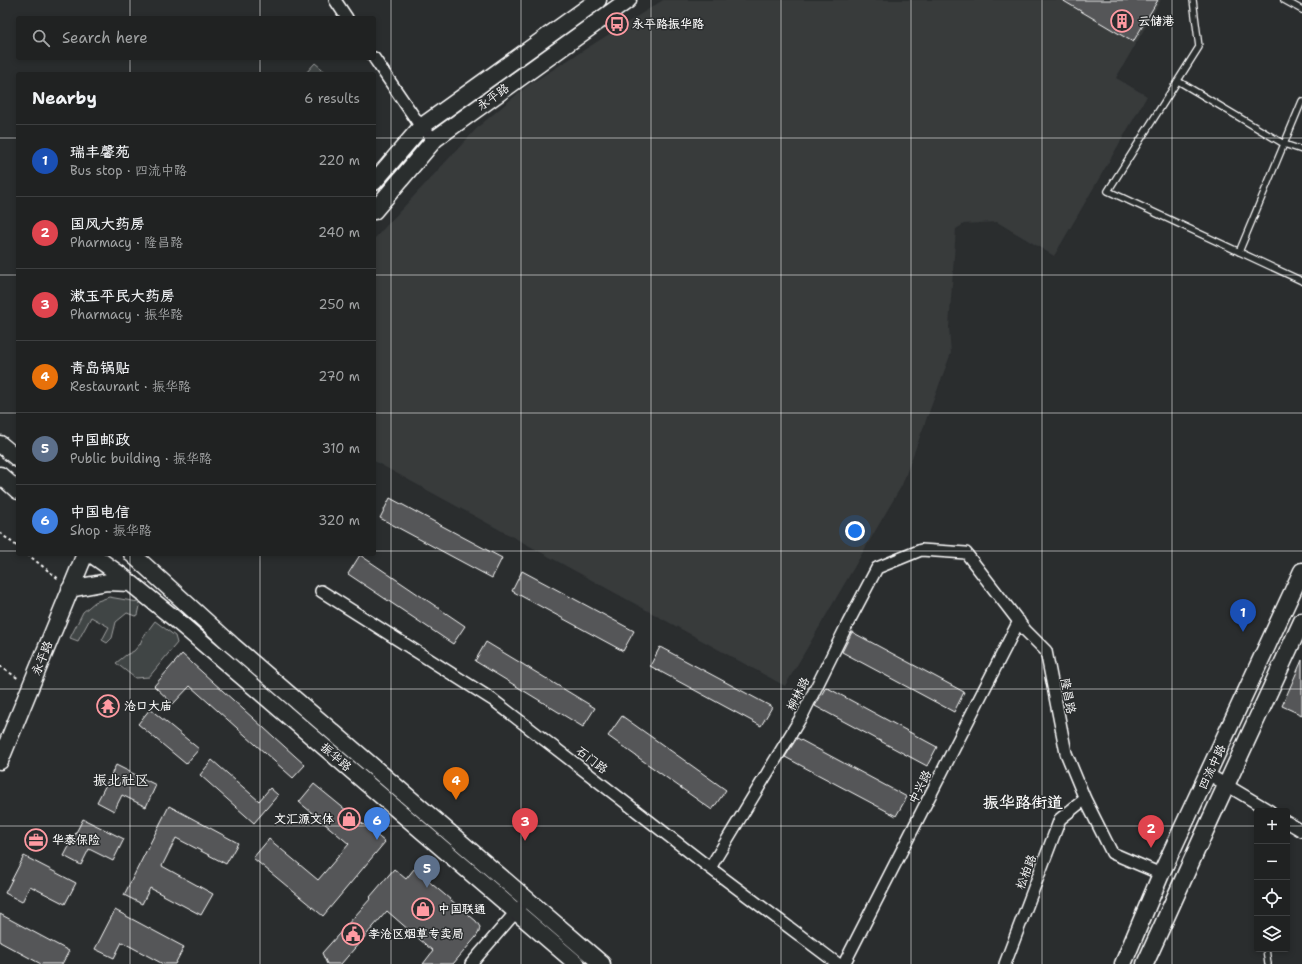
<!DOCTYPE html>
<html lang="en">
<head>
<meta charset="utf-8">
<style>
	:root { --surface:#202222; --page:#2d2f2f; --text:#f1f3f6; --muted:#a2a4a5; --line:#3d3f40; --accent:#d93025 }
	body { margin:0; font-family:"Shantell Sans","LXGW WenKai TC",sans-serif; background:var(--page); color:var(--text) }
	.controls { position:absolute; right:12px; bottom:12px; display:grid; overflow:hidden; border-radius:4px; box-shadow:0 2px 6px #0003 }
	.controls button { width:36px; height:36px; display:grid; place-items:center; padding:0; border:0; border-bottom:1px solid var(--line); background:var(--surface); color:var(--text); font:20px sans-serif }
	.you { position:absolute; left:855px; top:531px; width:14px; height:14px; margin:-10px; border:3px solid #fff; border-radius:50%; background:#1a73e8; box-shadow:0 0 0 6px #1a73e833 }
	.badge { display:grid; place-items:center; width:26px; height:26px; border-radius:50%; background:var(--accent); color:#fff; font-size:13px; font-weight:700 }
	.pin { position:absolute; translate:-50% -33px; filter:drop-shadow(0 1px 2px #0008) }
	.pin::after { content:''; position:absolute; top:21px; width:14px; height:12px; background:inherit; clip-path:polygon(0 0,100% 0,50% 100%) }
	.list { margin:0; padding:0; list-style:none }
	h2 { display:flex; justify-content:space-between; align-items:center; height:52px; margin:0; padding:0 16px; font-size:17px }
	h2 small { font-size:13px; font-weight:400; color:var(--muted) }
	.list li { display:grid; grid-template-columns:26px 1fr auto; gap:12px; align-items:center; box-sizing:border-box; height:72px; padding:0 16px; border-top:1px solid var(--line) }
	.list b { display:block; font-size:15px; white-space:nowrap }
	.list p { margin:0; font-size:13px; white-space:nowrap; color:var(--muted) }
	.list em { font-size:13px; font-style:normal; color:var(--muted) }
	.icon { flex:none; width:22px; height:22px; fill:none; stroke:currentColor; stroke-width:2; stroke-linecap:round; stroke-linejoin:round }
	.map { position:relative; flex:none; width:1302px; height:964px; overflow:hidden }
	.search { position:absolute; background:var(--surface); box-shadow:0 2px 6px #0003; left:16px; top:16px; width:360px; height:44px; display:flex; align-items:center; gap:10px; box-sizing:border-box; padding:0 14px; border-radius:4px; color:var(--muted); font-size:15px }
	.panel { position:absolute; background:var(--surface); box-shadow:0 2px 6px #0003; left:16px; top:72px; width:360px; height:484px; border-radius:4px }
	.map>svg:first-child { display:block }
</style>
</head>
<body>
<div class="map">
<svg width="1302" height="964" viewBox="0 0 1302 964">
	<rect width="100%" height="100%" fill="#2a2d2e"/>
	<filter id="ink" filterUnits="userSpaceOnUse"><feTurbulence type="fractalNoise" baseFrequency=".025" numOctaves="2"/><feDisplacementMap in="SourceGraphic" scale="8" xChannelSelector="R" yChannelSelector="G"/><feConvolveMatrix kernelMatrix="1 2 1 2 8 2 1 2 1" color-interpolation-filters="sRGB"/></filter>
	<g filter="url(#ink)">
		<!-- built -->
		<path fill="#373a3b" d="M 663,0 L 1161,0 L 1116,78 L 1147,96 L 1054,256 L 997,222 L 964,224 L 956,229 L 949,327 L 951,353 L 902,485 L 785,686 L 374,461 L 374,239 L 479,126 L 527,86 Z"/>
		<!-- green -->
		<path fill="#414445" stroke="#a0a2a2" d="M 315,63 L 328,74 L 305,74 Z
			M 109,597 L 138,602 L 140,606 L 138,615 L 135,616 L 127,613 L 116,622 L 112,638 L 107,643 L 102,640 L 109,627 L 91,617 L 78,641 L 70,638 L 83,612 L 95,602 Z
			M 155,621 L 175,636 L 177,643 L 149,677 L 135,678 L 116,663 L 126,655 L 134,651 L 140,644 L 143,637 Z"/>
		<!-- building -->
		<path fill="#555758" stroke="#fff" d="M 1062,0 L 1158,0 L 1133,42 Z
			M 390,498 L 502,558 L 492,578 L 380,518 Z
			M 360,555 L 465,626 L 453,644 L 348,574 Z
			M 522,571 L 634,631 L 623,651 L 512,591 Z
			M 852,632 L 964,692 L 954,712 L 842,652 Z
			M 486,642 L 595,708 L 583,727 L 475,661 Z
			M 660,647 L 772,707 L 761,726 L 650,666 Z
			M 182,654 L 305,765 L 293,778 L 190,686 L 173,704 L 154,686 Z
			M 1302,660 L 1302,715 L 1282,706 Z
			M 826,687 L 937,747 L 927,766 L 815,706 Z
			M 150,709 L 199,749 L 186,764 L 138,724 Z
			M 622,716 L 726,790 L 712,810 L 608,736 Z
			M 797,738 L 907,797 L 896,816 L 785,757 Z
			M 212,760 L 259,801 L 270,788 L 278,795 L 254,823 L 200,775 Z
			M 116,765 L 156,785 L 146,807 L 122,795 L 114,811 L 97,802 Z
			M 314,784 L 385,842 L 323,916 L 253,858 L 269,839 L 318,880 L 349,844 L 299,802 Z
			M 169,806 L 238,843 L 226,864 L 176,838 L 162,866 L 213,894 L 201,915 L 150,888 L 142,904 L 124,895 Z
			M 83,819 L 124,839 L 113,861 L 89,849 L 81,865 L 64,856 Z
			M 24,856 L 76,883 L 65,904 L 30,886 L 22,902 L 5,893 Z
			M 394,869 L 406,879 L 414,869 L 476,921 L 480,927 L 479,932 L 476,937 L 453,964 L 423,964 L 433,951 L 387,911 L 341,964 L 327,964 L 322,953 L 371,898 L 370,897 Z
			M 115,910 L 184,947 L 175,964 L 163,964 L 122,942 L 114,958 L 95,949 Z
			M 0,914 L 69,951 L 62,964 L 41,964 L 0,942 Z"/>
		<g fill="none" stroke-linecap="round" stroke-linejoin="round">
			<!-- lane casing -->
			<g stroke="#fff" stroke-width="8">
				<path id="lane" d="M 1193,0 L 1199,47 L 1108,191 L 1302,281
					M 1284,0 L 1302,10
					M 1178,81 L 1284,144 L 1302,150
					M 1239,252 L 1302,101
					M 1266,949 L 1268,964"/>
			</g>
			<!-- street casing -->
			<g stroke="#fff" stroke-width="14">
				<path id="street" d="M 335,0 L 347,18
					M 374,58 L 421,127 L 435,139
					M 321,591 L 493,700 L 710,868 L 838,964
					M 1208,774 L 1270,811
					M 1287,822 L 1302,831
					M 710,868 L 803,714 L 848,623 L 877,568 L 921,550 L 966,553 L 1026,631 L 1046,651 L 1066,753 L 1085,799 L 1112,853 L 1161,874
					M 471,964 L 520,907
					M 844,964 L 1019,621
					M 1005,964 L 1060,819 L 1085,799"/>
			</g>
			<!-- secondary casing -->
			<g stroke="#fff" stroke-width="19">
				<path id="secondary" d="M 374,182 L 421,127 L 598,0
					M 374,211 L 435,139 L 628,0
					M 0,444 L 18,459
					M 0,475 L 18,491
					M 91,554 L 122,576 L 175,619 L 577,964
					M 132,554 L 233,646 L 602,964
					M 70,589 L 107,582 L 130,583
					M 0,761 L 85,554
					M 1123,964 L 1161,874 L 1302,571
					M 1145,964 L 1211,818 L 1302,621"/>
			</g>
			<!-- path -->
			<path stroke="#fff" stroke-width="2" stroke-dasharray="3 3" stroke-linecap="butt" d="M 0,533 L 18,547
				M 27,554 L 60,580
				M 0,666 L 19,679"/>
			<!-- lane -->
			<use href="#lane" stroke="#2a2d2e" stroke-width="5.5"/>
			<!-- street -->
			<use href="#street" stroke="#2a2d2e" stroke-width="11"/>
			<!-- secondary -->
			<use href="#secondary" stroke="#2a2d2e" stroke-width="16"/>
		</g>
	</g>
	<!-- grid -->
	<path fill="none" stroke="#fff" stroke-width="1" stroke-opacity="0.55" d="M 130,0 L 130,18M 260,0 L 260,18M 391,0 L 391,964M 521,0 L 521,964M 651,0 L 651,964M 781,0 L 781,964M 911,0 L 911,964M 1042,0 L 1042,964M 1172,0 L 1172,964M 130,58 L 130,74M 260,58 L 260,74M 0,138 L 18,138M 374,138 L 1302,138M 0,275 L 18,275M 374,275 L 1302,275M 0,413 L 18,413M 374,413 L 1302,413M 0,551 L 18,551M 374,551 L 1302,551M 130,554 L 130,964M 260,554 L 260,964M 0,689 L 1302,689M 0,826 L 1257,826M 1287,826 L 1302,826"/>
	<!-- icons -->
	<defs>
		<g id="building-ring" transform="scale(1.15)"><circle r="9.5" fill="#2a2d2e" stroke="#ff9aa2" stroke-width="1.5"/><path d="M-4-6H4V6H1V3H-1V6H-4ZM-2.5-4.3h1.7v1.8h-1.7ZM.8-4.3h1.7v1.8H.8ZM-2.5-1h1.7V.8h-1.7ZM.8-1h1.7V.8H.8Z" fill="#ff9aa2"/></g>
		<g id="bus-ring" transform="scale(1.15)"><circle r="9.5" fill="#2a2d2e" stroke="#ff9aa2" stroke-width="1.5"/><path d="M-5-6H5V4H4V6H2V4H-2V6H-4V4H-5ZM-3.5-4V0h7V-4ZM-3.5 1.2v1.5H-2V1.2ZM2 1.2v1.5H3.5V1.2Z" fill="#ff9aa2"/></g>
		<g id="temple-ring" transform="scale(1.15)"><circle r="9.5" fill="#2a2d2e" stroke="#ff9aa2" stroke-width="1.5"/><path d="M0-6L5-2H3V0L6.5 2.5H4V6H1.5V3h-3V6H-4V2.5H-6.5L-3 0V-2H-5Z" fill="#ff9aa2"/></g>
		<g id="shop-ring" transform="scale(1.15)"><circle r="9.5" fill="#2a2d2e" stroke="#ff9aa2" stroke-width="1.5"/><path d="M-5-2.5h2.3a2.7 3.5 0 0 1 5.4 0H5L5.5 6h-11ZM-1.5-2.5h3a1.5 2.3 0 0 0-3 0Z" fill="#ff9aa2"/></g>
		<g id="office-ring" transform="scale(1.15)"><circle r="9.5" fill="#2a2d2e" stroke="#ff9aa2" stroke-width="1.5"/><path d="M-6-3h4V-5.5h4V-3h4V5H-6ZM-1-4.5V-3h2v-1.5ZM-6 0V1H6V0Z" fill="#ff9aa2"/></g>
		<g id="civic-ring" transform="scale(1.15)"><circle r="9.5" fill="#2a2d2e" stroke="#ff9aa2" stroke-width="1.5"/><path d="M-.6-6.5H3V-4.5H.6V-3L4-1V1h2V6H-6V1h2V-1L-.6-3ZM-1.2 2.5V6h2.4V2.5Z" fill="#ff9aa2"/></g>
	</defs>
	<g fill-rule="evenodd">
		<use href="#building-ring" x="1122" y="21"/>
		<use href="#bus-ring" x="617" y="24"/>
		<use href="#temple-ring" x="108" y="706"/>
		<use href="#shop-ring" x="349" y="819"/>
		<use href="#office-ring" x="36" y="840"/>
		<use href="#shop-ring" x="423" y="909"/>
		<use href="#civic-ring" x="353" y="934"/>
	</g>
	<g text-anchor="middle" stroke-width="3" stroke-linejoin="round" paint-order="stroke">
		<!-- poi labels -->
		<g font-size="12" font-weight="bold" fill="#fff" stroke="#2a2d2e" text-anchor="start">
			<text x="1138" y="25">云储港</text>
			<text x="632" y="28">永平路振华路</text>
			<text x="124" y="710">沧口大庙</text>
			<text x="334" y="823" text-anchor="end">文汇源文体</text>
			<text x="52" y="844">华泰保险</text>
			<text x="438" y="913">中国联通</text>
			<text x="368" y="938">李沧区烟草专卖局</text>
		</g>
		<!-- street labels -->
		<g font-size="12" fill="#fff" stroke="#2a2d2e">
			<text transform="translate(493 97) rotate(-36)" y="4">永平路</text>
			<text transform="translate(42 658) rotate(-68)" y="4">永平路</text>
			<text transform="translate(798 694) rotate(-63)" y="4">柳林路</text>
			<text transform="translate(1068 696) rotate(79)" y="4">隆昌路</text>
			<text transform="translate(336 757) rotate(41)" y="4">振华路</text>
			<text transform="translate(592 760) rotate(38)" y="4">石门路</text>
			<text transform="translate(1212 767) rotate(-65)" y="4">四流中路</text>
			<text transform="translate(920 787) rotate(-63)" y="4">中兴路</text>
			<text transform="translate(1026 872) rotate(-69)" y="4">松柏路</text>
		</g>
		<!-- quarter labels -->
		<g font-size="14" fill="#fff" stroke="#2a2d2e">
			<text x="121" y="785">振北社区</text>
		</g>
		<!-- district labels -->
		<g font-size="16" font-weight="bold" fill="#fff" stroke="#2a2d2e">
			<text x="1023" y="808">振华路街道</text>
		</g>
	</g>
</svg>
<div class="controls">
<button>+</button>
<button>−</button>
<button><svg class="icon" aria-label="locate" viewBox="0 0 24 24"><circle cx="12" cy="12" r="6"/><path d="M12 2v4M12 18v4M2 12h4M18 12h4"/></svg></button>
<button><svg class="icon" aria-label="layers" viewBox="0 0 24 24"><path d="M12 4l9 5-9 5-9-5zM3 14l9 5 9-5"/></svg></button>
</div>
<div class="you"></div>
<div class="pin badge" style="left:1243px;top:632px;background:#1a4fb4">1</div>
<div class="pin badge" style="left:1151px;top:848px;background:#e0444e">2</div>
<div class="pin badge" style="left:525px;top:841px;background:#e0444e">3</div>
<div class="pin badge" style="left:456px;top:800px;background:#e8710a">4</div>
<div class="pin badge" style="left:427px;top:888px;background:#5c6f8a">5</div>
<div class="pin badge" style="left:377px;top:840px;background:#3f7fe0">6</div>
<div class="search"><svg class="icon" aria-label="search" viewBox="0 0 24 24"><circle cx="10" cy="10" r="6"/><path d="M15 15l6 6"/></svg>Search here</div>
<section class="panel">
<h2>Nearby<small>6 results</small></h2>
<ul class="list">
<li><span class="badge" style="background:#1a4fb4">1</span><div><b>瑞丰馨苑</b><p>Bus stop · 四流中路</p></div><em>220 m</em></li>
<li><span class="badge" style="background:#e0444e">2</span><div><b>国风大药房</b><p>Pharmacy · 隆昌路</p></div><em>240 m</em></li>
<li><span class="badge" style="background:#e0444e">3</span><div><b>漱玉平民大药房</b><p>Pharmacy · 振华路</p></div><em>250 m</em></li>
<li><span class="badge" style="background:#e8710a">4</span><div><b>青岛锅贴</b><p>Restaurant · 振华路</p></div><em>270 m</em></li>
<li><span class="badge" style="background:#5c6f8a">5</span><div><b>中国邮政</b><p>Public building · 振华路</p></div><em>310 m</em></li>
<li><span class="badge" style="background:#3f7fe0">6</span><div><b>中国电信</b><p>Shop · 振华路</p></div><em>320 m</em></li>
</ul>
</section>
</div>
</body>
</html>
